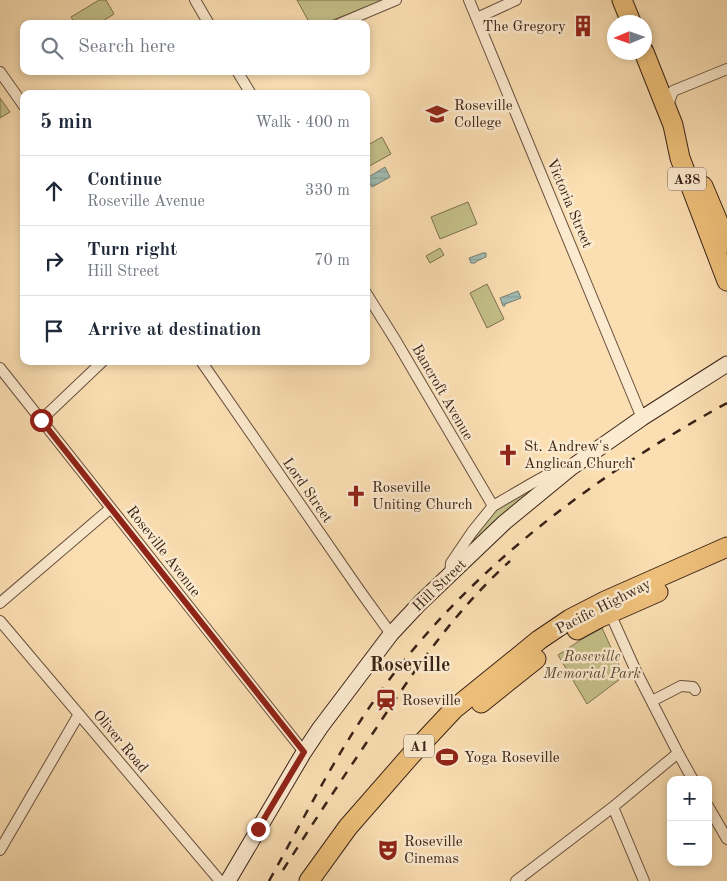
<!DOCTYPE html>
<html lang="en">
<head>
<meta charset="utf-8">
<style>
	:root { --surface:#fff; --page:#f6f6f7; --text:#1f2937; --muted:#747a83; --line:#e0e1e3 }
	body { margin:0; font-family:"Old Standard TT",serif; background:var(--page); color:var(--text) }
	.controls { position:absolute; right:15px; bottom:15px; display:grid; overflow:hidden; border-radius:10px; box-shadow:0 2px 8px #0003 }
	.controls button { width:45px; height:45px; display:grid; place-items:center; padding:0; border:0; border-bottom:1px solid var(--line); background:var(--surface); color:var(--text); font:25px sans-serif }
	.compass { position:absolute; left:607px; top:15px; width:45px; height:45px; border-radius:50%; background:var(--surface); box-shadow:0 2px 8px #0003; rotate:268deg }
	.stop { position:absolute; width:15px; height:15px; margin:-11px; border:4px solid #8f2418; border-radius:50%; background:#fff }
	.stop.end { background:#8f2418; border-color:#fff; box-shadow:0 1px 5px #0008 }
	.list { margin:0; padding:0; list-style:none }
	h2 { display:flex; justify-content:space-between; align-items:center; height:65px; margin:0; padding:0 20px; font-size:21px }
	h2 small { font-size:16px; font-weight:400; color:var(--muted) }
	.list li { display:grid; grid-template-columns:32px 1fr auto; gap:15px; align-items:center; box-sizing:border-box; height:70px; padding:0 20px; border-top:1px solid var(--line) }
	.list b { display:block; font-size:19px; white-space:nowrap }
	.list p { margin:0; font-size:16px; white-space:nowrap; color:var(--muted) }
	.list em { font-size:16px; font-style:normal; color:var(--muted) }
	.icon { flex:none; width:28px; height:28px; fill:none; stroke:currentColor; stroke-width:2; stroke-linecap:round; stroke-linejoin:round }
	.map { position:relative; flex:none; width:727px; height:881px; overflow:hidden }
	.search { position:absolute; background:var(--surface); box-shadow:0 2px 8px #0003; left:20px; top:20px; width:350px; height:55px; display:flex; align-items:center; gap:12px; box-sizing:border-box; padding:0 18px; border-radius:10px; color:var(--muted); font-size:19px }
	.panel { position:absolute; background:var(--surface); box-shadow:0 2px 8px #0003; left:20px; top:90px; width:350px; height:275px; border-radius:10px }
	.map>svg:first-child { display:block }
</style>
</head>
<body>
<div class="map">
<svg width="727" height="881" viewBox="0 0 727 881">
	<defs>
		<pattern id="water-rules" width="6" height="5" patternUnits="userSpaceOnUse" patternTransform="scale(1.25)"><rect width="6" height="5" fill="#a0bcb3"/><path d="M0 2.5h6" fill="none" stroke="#8ba199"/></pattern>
	</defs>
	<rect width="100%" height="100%" fill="#fbdfb3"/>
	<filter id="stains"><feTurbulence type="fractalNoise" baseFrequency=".004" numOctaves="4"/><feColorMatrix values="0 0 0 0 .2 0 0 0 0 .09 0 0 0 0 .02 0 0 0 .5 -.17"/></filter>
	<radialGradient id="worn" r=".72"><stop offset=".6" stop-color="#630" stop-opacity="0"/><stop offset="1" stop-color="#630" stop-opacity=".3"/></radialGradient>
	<!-- green -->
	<path fill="#c4c089" stroke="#7e7150" d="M 99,0 L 106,0 L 114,14 L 98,24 L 75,24 L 71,17 Z
		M 297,0 L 383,0 L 323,24 L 310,24 Z
		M 0,98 L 10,112 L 0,118 Z
		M 382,137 L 391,154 L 366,168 L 366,146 Z
		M 468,202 L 477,224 L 440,239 L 431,217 Z
		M 440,248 L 444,255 L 430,263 L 426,256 Z
		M 487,284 L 504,319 L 487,328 L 470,293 Z
		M 556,474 L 453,566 L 489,517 L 499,508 Z
		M 602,628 L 624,676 L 587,704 L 558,655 L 582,639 Z"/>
	<!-- water -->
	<path fill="url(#water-rules)" stroke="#777e75" d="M 385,167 L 390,177 L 372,187 L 367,178 Z
		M 483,253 L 486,253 L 486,257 L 477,261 L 475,263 L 471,263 L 469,258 Z
		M 518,291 L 521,298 L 505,304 L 505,306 L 503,306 L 500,298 Z"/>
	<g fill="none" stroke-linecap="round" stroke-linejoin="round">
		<!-- street casing -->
		<g stroke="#6a513e" stroke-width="12">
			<path id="street" d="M 195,0 L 209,24
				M 469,0 L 642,418
				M 477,18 L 516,0
				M 339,24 L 396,0
				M 237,71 L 251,94
				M 0,72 L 24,106
				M 667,108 L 673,91 L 727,69
				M 366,293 L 396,341 L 493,506
				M 201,361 L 360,591 L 391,634
				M 0,368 L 304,752
				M 41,420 L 103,361
				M 450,575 L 451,563 L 472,532 L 493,506 L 529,485 L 554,471 L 569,468
				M 0,603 L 111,508
				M 609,611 L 635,669 L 678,753 L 693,780
				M 0,621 L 220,881
				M 652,701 L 681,686 L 693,687 L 695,690
				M 708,806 L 727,839
				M 613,807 L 644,881
				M 0,850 L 79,714
				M 516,881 L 613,807 L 678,753"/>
		</g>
		<!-- secondary casing -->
		<g stroke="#392217" stroke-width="17">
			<path id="secondary" d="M 228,881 L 304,752 L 320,728 L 391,634 L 420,603 L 505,522 L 572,467 L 642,418 L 727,364"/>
		</g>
		<!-- highway casing -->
		<g stroke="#392217" stroke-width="21">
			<path id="highway" d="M 622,0 L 631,22
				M 644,52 L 673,125 L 680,158 L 727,281
				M 703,186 L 727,243
				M 577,630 L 599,618 L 658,592
				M 481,703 L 536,659
				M 309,881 L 348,827 L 411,755 L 454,709 L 539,640 L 570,619 L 605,601 L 727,547"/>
		</g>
		<!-- street -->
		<use href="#street" stroke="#fceace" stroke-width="10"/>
		<!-- secondary -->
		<use href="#secondary" stroke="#fceace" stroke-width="15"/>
		<!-- highway -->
		<use href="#highway" stroke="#eec07a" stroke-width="19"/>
		<!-- rail -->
		<path stroke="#392217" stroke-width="2.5" stroke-dasharray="9 9" stroke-linecap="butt" d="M 283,870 C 313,823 344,776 375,730 C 415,669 455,611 510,561
			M 269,881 C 304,818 336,754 378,695 C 467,570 594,476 727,403"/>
	</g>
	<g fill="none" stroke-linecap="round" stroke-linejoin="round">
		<!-- route -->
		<path stroke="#8f2418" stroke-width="6" d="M 41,420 L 304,752 L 258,829"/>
	</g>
	<!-- icons -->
	<defs>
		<g id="building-bare" transform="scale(1.725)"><path d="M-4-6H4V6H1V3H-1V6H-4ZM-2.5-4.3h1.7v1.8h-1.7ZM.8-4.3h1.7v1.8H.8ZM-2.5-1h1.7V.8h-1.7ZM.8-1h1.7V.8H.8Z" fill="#8f2418" stroke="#fceace" stroke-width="2.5" paint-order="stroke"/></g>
		<g id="school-bare" transform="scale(1.725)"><path d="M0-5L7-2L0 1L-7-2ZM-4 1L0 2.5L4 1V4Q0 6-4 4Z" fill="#8f2418" stroke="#fceace" stroke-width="2.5" paint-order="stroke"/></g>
		<g id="church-bare" transform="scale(1.725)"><path d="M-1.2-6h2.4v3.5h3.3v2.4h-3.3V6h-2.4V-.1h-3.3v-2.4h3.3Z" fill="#8f2418" stroke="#fceace" stroke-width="2.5" paint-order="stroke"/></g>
		<g id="station-bare" transform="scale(1.725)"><path d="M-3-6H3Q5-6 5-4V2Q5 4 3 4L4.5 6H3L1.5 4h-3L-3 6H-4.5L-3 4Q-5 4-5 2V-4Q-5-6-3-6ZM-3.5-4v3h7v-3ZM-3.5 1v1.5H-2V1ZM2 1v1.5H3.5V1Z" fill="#8f2418" stroke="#fceace" stroke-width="2.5" paint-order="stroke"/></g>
		<g id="stadium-bare" transform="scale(1.725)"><path d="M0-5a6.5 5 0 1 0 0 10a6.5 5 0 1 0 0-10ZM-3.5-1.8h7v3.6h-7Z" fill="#8f2418" stroke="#fceace" stroke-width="2.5" paint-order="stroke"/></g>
		<g id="theatre-bare" transform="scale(1.725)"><path d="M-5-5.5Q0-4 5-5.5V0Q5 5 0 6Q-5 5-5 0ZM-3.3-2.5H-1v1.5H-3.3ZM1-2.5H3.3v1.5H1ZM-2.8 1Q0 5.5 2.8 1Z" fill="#8f2418" stroke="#fceace" stroke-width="2.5" paint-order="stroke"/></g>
	</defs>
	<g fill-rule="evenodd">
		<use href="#building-bare" x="583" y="26"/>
		<use href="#school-bare" x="437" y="114"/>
		<use href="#church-bare" x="508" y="455"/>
		<use href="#church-bare" x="356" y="496"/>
		<use href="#station-bare" x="386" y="700"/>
		<use href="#stadium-bare" x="447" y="757"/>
		<use href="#theatre-bare" x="388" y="850"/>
	</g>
	<g text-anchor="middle" stroke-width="5" stroke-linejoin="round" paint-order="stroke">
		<!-- shield labels -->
		<g fill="#fceace" stroke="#745e4e" stroke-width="1">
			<rect x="668" y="167.5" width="38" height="23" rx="4"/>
			<rect x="404" y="734.5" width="30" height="23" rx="4"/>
		</g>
		<g font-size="14" font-weight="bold" fill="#392217">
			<text x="687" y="184">A38</text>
			<text x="419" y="751">A1</text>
		</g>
		<!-- poi labels -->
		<g font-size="15" fill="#392217" stroke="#fceace" text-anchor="start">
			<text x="566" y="31" text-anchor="end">The Gregory</text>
			<text x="454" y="110">Roseville<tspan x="454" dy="17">College</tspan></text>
			<text x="524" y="451">St. Andrew's<tspan x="524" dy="17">Anglican Church</tspan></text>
			<text x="372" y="492">Roseville<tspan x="372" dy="17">Uniting Church</tspan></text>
			<text x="402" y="705">Roseville</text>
			<text x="464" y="762">Yoga Roseville</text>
			<text x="404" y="846">Roseville<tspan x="404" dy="17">Cinemas</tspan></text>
		</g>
		<!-- street labels -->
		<g font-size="15" fill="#392217" stroke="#fceace">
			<text transform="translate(570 203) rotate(67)" y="5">Victoria Street</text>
			<text transform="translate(443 392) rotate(60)" y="5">Bancroft Avenue</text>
			<text transform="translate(308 490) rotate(55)" y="5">Lord Street</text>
			<text transform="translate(164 551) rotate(52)" y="5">Roseville Avenue</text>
			<text transform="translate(439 585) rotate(-44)" y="5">Hill Street</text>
			<text transform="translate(603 606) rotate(-27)" y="5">Pacific Highway</text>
			<text transform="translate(121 741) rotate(50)" y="5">Oliver Road</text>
		</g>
		<!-- park labels -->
		<g font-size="15" font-style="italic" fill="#5c4a34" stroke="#fceace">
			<text x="592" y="661">Roseville<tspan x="592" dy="17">Memorial Park</tspan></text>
		</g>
		<!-- district labels -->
		<g font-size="20" font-weight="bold" fill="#392217" stroke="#fceace">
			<text x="410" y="671">Roseville</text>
		</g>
	</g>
	<rect width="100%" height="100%" filter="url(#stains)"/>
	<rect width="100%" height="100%" fill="url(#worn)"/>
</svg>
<div class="controls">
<button>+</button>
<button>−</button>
</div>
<svg class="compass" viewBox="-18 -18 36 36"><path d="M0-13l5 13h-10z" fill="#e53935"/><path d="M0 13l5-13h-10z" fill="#747a83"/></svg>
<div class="stop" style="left:41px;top:420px"></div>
<div class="stop end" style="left:258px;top:829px"></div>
<div class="search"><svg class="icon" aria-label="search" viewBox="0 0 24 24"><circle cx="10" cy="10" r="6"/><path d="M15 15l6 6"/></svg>Search here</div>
<section class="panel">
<h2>5 min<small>Walk · 400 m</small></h2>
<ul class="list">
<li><svg class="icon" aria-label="ahead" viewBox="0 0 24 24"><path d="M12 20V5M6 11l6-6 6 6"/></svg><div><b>Continue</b><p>Roseville Avenue</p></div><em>330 m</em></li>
<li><svg class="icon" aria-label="right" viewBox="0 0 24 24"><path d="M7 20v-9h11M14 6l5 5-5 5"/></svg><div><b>Turn right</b><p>Hill Street</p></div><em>70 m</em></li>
<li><svg class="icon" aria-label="arrive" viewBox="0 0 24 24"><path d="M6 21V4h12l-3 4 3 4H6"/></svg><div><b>Arrive at destination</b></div></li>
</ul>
</section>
</div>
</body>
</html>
